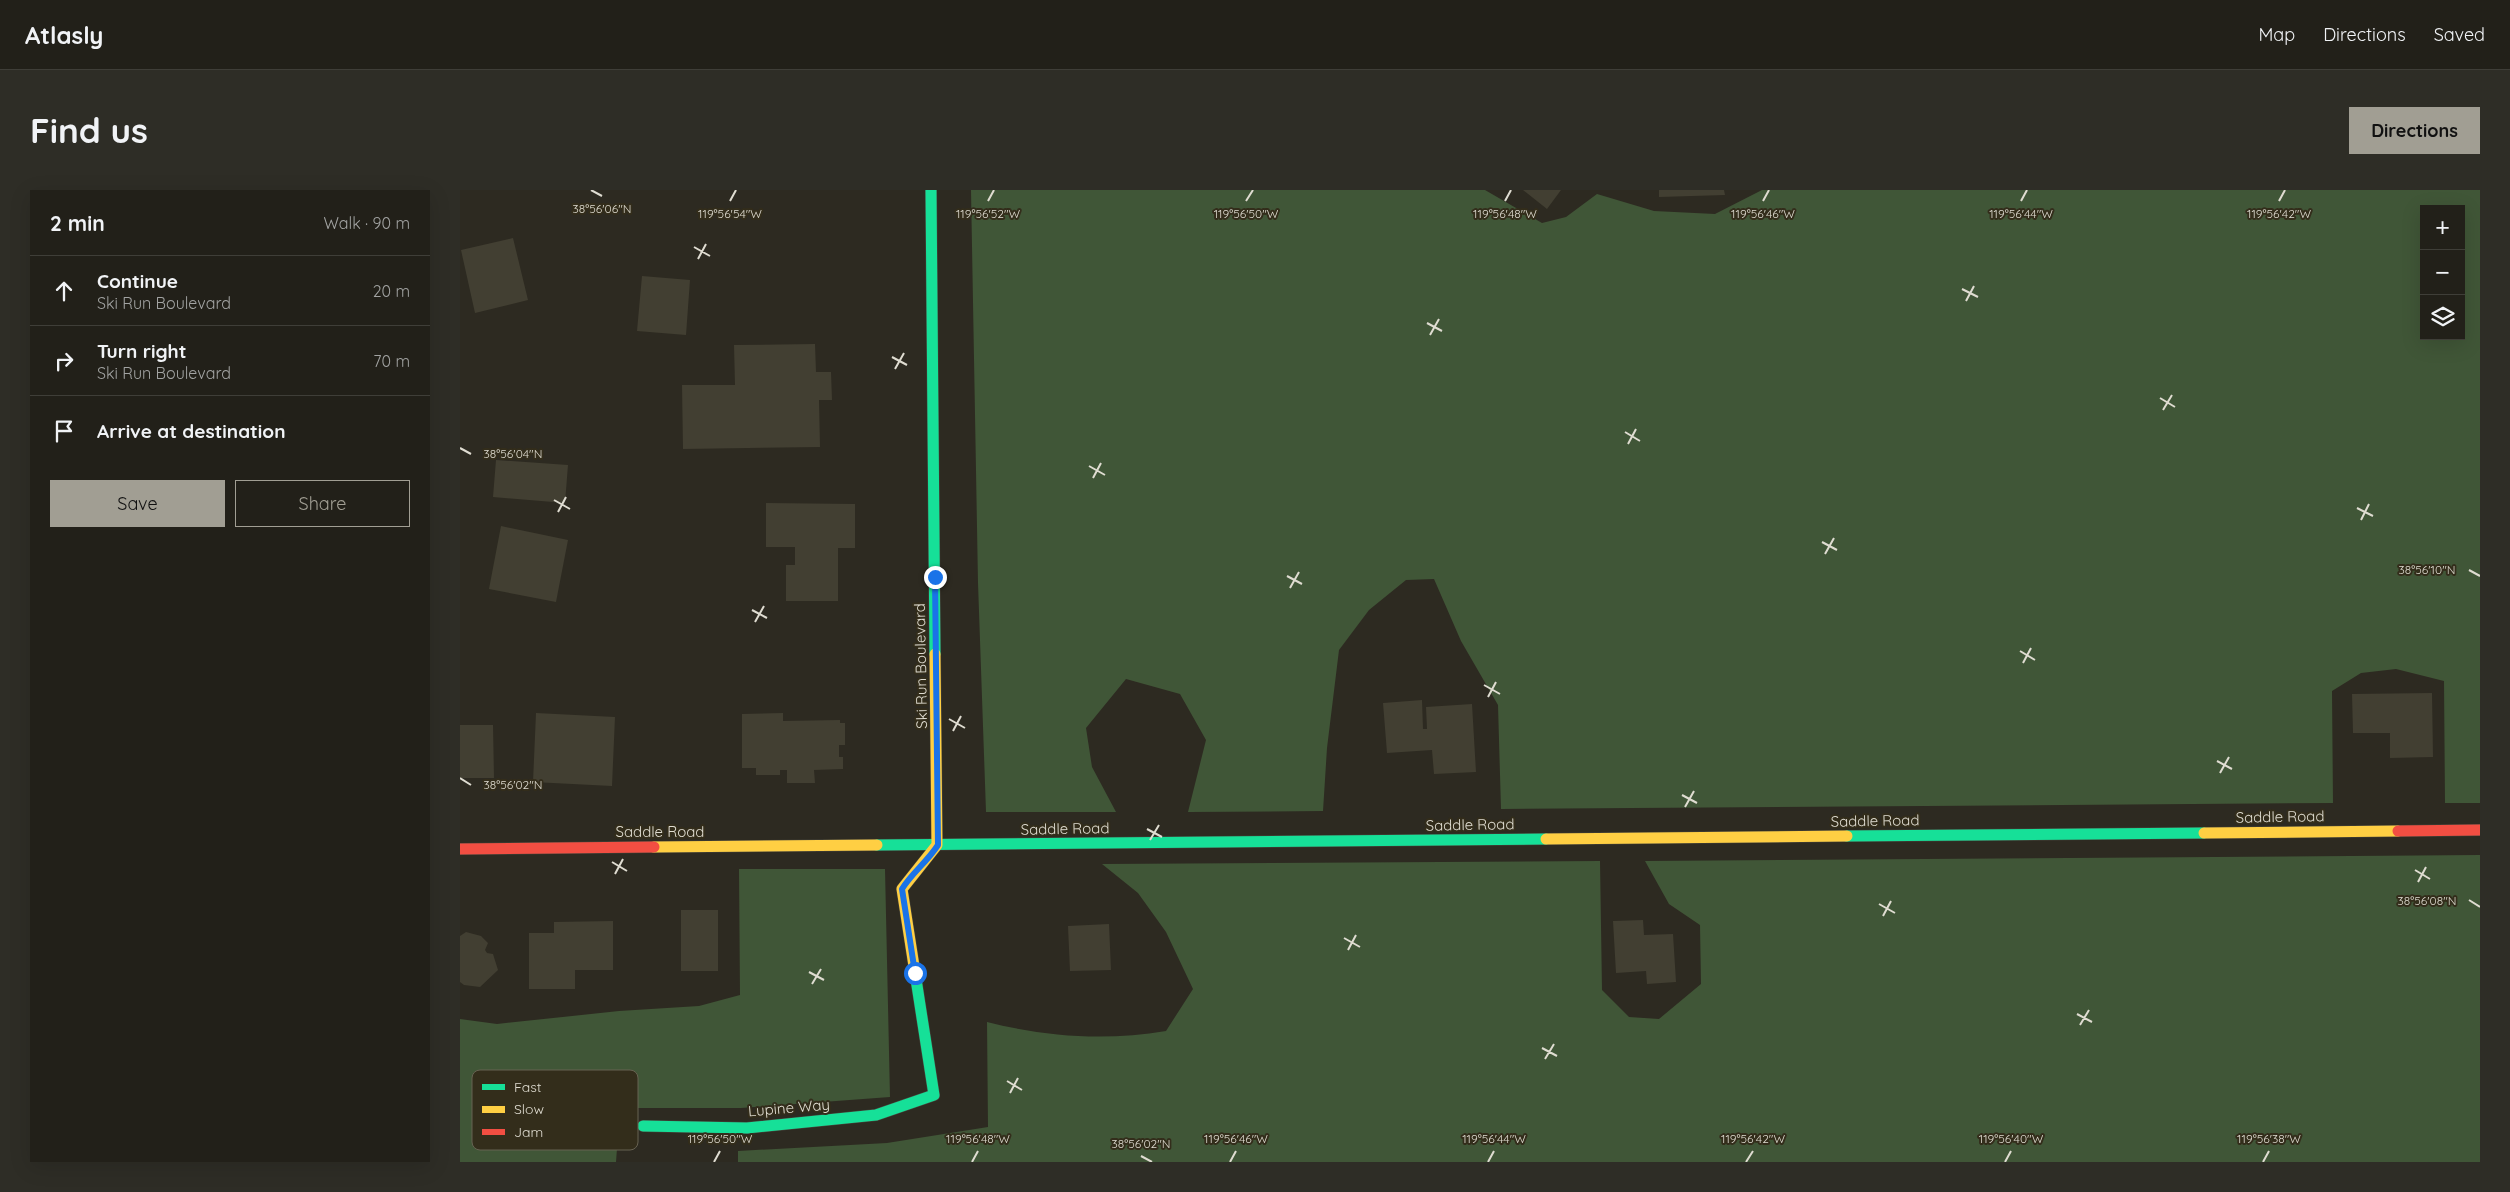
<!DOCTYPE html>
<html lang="en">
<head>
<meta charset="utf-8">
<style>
	:root { --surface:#222019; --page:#2e2d26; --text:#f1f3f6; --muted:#a2a3a2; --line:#3f3e38; --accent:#a19e93 }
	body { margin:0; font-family:Quicksand,sans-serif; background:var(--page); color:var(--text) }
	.controls { position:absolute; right:15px; top:15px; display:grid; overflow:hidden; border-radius:0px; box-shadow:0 5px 20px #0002 }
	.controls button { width:45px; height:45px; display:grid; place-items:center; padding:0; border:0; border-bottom:1px solid var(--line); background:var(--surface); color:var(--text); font:25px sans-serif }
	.stop { position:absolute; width:15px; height:15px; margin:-11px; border:4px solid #1a73e8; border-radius:50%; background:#fff }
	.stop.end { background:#1a73e8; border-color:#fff; box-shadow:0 1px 5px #0008 }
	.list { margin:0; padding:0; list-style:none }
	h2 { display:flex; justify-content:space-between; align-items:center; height:65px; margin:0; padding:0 20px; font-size:21px }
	h2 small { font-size:16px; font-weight:400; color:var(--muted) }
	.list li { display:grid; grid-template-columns:32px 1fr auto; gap:15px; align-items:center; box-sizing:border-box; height:70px; padding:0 20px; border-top:1px solid var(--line) }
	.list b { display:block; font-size:19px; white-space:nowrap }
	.list p { margin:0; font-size:16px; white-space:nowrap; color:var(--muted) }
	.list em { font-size:16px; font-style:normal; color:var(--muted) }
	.actions { display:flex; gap:10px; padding:15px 20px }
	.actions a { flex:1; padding:11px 0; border:1px solid var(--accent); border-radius:0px; text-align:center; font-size:18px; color:var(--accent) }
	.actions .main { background:var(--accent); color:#111 }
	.icon { flex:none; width:28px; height:28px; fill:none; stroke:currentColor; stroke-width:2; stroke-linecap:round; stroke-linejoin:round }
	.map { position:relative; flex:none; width:2020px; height:972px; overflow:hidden; border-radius:0px }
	header { display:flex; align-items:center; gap:30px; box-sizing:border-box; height:70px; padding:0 25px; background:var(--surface); border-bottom:1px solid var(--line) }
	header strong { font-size:24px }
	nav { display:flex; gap:28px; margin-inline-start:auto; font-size:18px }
	.intro { display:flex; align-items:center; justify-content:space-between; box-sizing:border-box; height:120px; padding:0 30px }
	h1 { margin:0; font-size:35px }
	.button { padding:12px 22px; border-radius:0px; background:var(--accent); color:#111; font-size:18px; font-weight:700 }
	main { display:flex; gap:30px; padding:0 30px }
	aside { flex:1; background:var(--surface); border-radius:0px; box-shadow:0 5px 20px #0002 }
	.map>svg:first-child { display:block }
</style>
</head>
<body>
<header>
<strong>Atlasly</strong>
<nav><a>Map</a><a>Directions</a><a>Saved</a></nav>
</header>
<div class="intro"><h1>Find us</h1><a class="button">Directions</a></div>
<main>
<aside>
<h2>2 min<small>Walk · 90 m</small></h2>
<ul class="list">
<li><svg class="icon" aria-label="ahead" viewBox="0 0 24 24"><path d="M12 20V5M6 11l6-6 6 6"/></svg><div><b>Continue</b><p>Ski Run Boulevard</p></div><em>20 m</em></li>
<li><svg class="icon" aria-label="right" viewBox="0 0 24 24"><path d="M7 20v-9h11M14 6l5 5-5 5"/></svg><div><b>Turn right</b><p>Ski Run Boulevard</p></div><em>70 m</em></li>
<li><svg class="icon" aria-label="arrive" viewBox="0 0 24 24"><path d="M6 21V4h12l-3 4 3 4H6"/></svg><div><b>Arrive at destination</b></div></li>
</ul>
<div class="actions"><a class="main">Save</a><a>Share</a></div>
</aside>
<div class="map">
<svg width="2020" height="972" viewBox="0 0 2020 972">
	<rect width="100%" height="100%" fill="#2d2a21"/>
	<!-- green -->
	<path fill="#405637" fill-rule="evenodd" d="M 511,0 L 1025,0 L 1082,33 L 1106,27 L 1137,4 L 1194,21 L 1255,24 L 1302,0 L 2020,0 L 2020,613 L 1985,613 L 1984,491 L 1936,479 L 1901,483 L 1872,501 L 1873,613 L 1041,619 L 1038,515 L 1001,451 L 974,389 L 946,390 L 909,420 L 879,460 L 867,558 L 863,621 L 728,622 L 746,550 L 720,504 L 666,489 L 626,538 L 632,577 L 656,622 L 526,622 L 518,393 ZM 1964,19 L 2001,19 L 2001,146 L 1964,146 Z
		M 2020,665 L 2020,972 L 278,972 L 278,961 L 427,953 L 528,937 L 527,832 C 586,847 646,851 706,841 L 733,799 L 706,742 L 678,703 L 642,674 L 1140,671 L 1142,800 L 1169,827 L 1199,829 L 1241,794 L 1240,735 L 1209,714 L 1185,671 Z
		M 279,679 L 425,679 L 430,907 L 281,918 L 160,918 L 156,972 L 0,972 L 0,829 L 37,834 L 159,821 L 239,816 L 280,805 Z"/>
	<!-- building -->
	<path fill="#423f32" d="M 1063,0 L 1101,0 L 1087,19 Z
		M 1199,0 L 1264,0 L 1265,5 L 1199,7 Z
		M 53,48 L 68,110 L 15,123 L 1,60 Z
		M 182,86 L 230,90 L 226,145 L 177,141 Z
		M 355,154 L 356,182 L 371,182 L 372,210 L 359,210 L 360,257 L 223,259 L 222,195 L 275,195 L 274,155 Z
		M 36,270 L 108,275 L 105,313 L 33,307 Z
		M 306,313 L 395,314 L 395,358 L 378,358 L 378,411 L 326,411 L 326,375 L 335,375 L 335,357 L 306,357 Z
		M 41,336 L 108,350 L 96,412 L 29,399 Z
		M 1972,503 L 1973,567 L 1930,568 L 1930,543 L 1893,543 L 1892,504 Z
		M 962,510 L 963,539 L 967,539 L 966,517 L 1012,514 L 1016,582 L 974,584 L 972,560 L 927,563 L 923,513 Z
		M 76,523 L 155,527 L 152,596 L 73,592 Z
		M 323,523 L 323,531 L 380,530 L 380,533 L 385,533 L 385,555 L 379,555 L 379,567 L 383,567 L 383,579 L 354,580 L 355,593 L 327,593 L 327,580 L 320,580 L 320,585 L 296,585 L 296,578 L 282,578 L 282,524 Z
		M 0,535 L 33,535 L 34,588 L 0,588 Z
		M 221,720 L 258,720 L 258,781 L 221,781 Z
		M 1183,730 L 1184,745 L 1213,744 L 1216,792 L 1187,794 L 1186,781 L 1156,783 L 1153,731 Z
		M 153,731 L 153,780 L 115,780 L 115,799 L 69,799 L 69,743 L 94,743 L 94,732 Z
		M 649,734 L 651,780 L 610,781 L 608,736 Z
		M 6,742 L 21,746 L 28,753 L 25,760 L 27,763 L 33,764 L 38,780 L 20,797 L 4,795 L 0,792 L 0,746 Z"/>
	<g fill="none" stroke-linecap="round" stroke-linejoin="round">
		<!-- fast casing -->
		<g stroke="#49473e" stroke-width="12">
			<path id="fast" d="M 471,0 L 475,464
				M 1387,646 L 1744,643
				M 417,655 L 1086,649
				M 183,936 L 287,938 L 416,925 L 474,905 L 456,789"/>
		</g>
		<!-- slow casing -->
		<g stroke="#49473e" stroke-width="12">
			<path id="slow" d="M 1744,643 L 1938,641
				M 1086,649 L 1387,646
				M 194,657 L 417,655
				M 456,789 L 442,699 L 477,655 L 475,464"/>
		</g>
		<!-- jam casing -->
		<g stroke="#49473e" stroke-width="12">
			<path id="jam" d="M 1938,641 L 2020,640
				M 0,659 L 194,657"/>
		</g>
		<!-- fast -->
		<use href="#fast" stroke="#16e098" stroke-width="11"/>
		<!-- slow -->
		<use href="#slow" stroke="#ffcf43" stroke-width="11"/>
		<!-- jam -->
		<use href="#jam" stroke="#f24e42" stroke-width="11"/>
	</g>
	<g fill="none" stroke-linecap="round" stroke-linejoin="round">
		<!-- route -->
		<path stroke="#1a73e8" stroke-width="6" d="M 455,783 L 442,699 C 452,683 467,672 478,655 L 475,387"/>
	</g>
	<!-- ticks -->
	<path fill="none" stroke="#dfdcd1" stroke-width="2" d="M 131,0 L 142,6M 270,11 L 276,0M 528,11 L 534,0M 786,11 L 793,0M 1045,11 L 1051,0M 1303,11 L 1309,0M 1561,11 L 1567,0M 1819,11 L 1825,0M 234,57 L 250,66M 238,69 L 246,54M 1502,99 L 1518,107M 1506,111 L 1514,96M 967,133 L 982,141M 970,145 L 979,129M 432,167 L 447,175M 435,179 L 444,163M 1700,208 L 1715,217M 1703,220 L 1712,205M 1165,242 L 1180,251M 1168,254 L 1176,239M 0,258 L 11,264M 629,276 L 645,285M 633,288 L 641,273M 94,310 L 110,319M 1897,318 L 1913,326M 98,322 L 106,307M 1901,330 L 1909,314M 1362,352 L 1377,360M 1365,364 L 1374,348M 2009,380 L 2020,386M 827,386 L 842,394M 830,398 L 839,382M 292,420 L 307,428M 295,432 L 304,416M 1560,461 L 1575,470M 1563,473 L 1571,458M 1024,495 L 1040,504M 1028,507 L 1036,492M 489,529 L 505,538M 493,541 L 501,526M 1757,571 L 1772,579M 1760,583 L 1769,567M 0,588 L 11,595M 1222,605 L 1237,613M 1225,617 L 1234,601M 687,639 L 702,647M 690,650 L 699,635M 152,672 L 167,681M 1955,680 L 1970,689M 155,684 L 163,669M 1958,692 L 1966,677M 2009,710 L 2020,717M 1419,714 L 1435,723M 1423,726 L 1431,711M 884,748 L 900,757M 888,760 L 896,745M 349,782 L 364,790M 352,794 L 361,779M 1617,824 L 1632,832M 1620,835 L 1629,820M 1082,858 L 1097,866M 1085,869 L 1094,854M 547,891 L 562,900M 550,903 L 558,888M 681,966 L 692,972M 254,972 L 260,961M 512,972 L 518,961M 770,972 L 776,961M 1028,972 L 1034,961M 1286,972 L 1293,961M 1545,972 L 1551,961M 1803,972 L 1809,961"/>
	<g text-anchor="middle" stroke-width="4" stroke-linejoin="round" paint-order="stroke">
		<!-- street labels -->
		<g font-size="15" fill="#dfdcd1" stroke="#332d1b">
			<text transform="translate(461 476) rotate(-91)" y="5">Ski Run Boulevard</text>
			<text transform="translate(1820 627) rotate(-1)" y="5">Saddle Road</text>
			<text transform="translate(1415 631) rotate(-1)" y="5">Saddle Road</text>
			<text transform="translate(1010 635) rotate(-1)" y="5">Saddle Road</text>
			<text transform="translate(605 639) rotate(-1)" y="5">Saddle Road</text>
			<text x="200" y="647">Saddle Road</text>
			<text transform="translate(329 918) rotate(-5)" y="5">Lupine Way</text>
		</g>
	</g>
	<!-- legend -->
	<rect x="12" y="880" width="166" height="80" rx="8" fill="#332d1b" stroke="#676252" stroke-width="1"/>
	<rect x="22" y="894" width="23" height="6" fill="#16e098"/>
	<rect x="22" y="916" width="23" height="7" fill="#ffcf43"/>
	<rect x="22" y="939" width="23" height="6" fill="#f24e42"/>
	<g font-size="14" fill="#dfdcd1">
		<text x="54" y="902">Fast</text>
		<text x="54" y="924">Slow</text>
		<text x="54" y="947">Jam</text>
	</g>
	<g font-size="12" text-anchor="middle" fill="#dfdcd1" stroke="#332d1b" stroke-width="4" stroke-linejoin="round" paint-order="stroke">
		<text x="142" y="23">38°56'06"N</text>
		<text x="270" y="28">119°56'54"W</text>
		<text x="528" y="28">119°56'52"W</text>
		<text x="786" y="28">119°56'50"W</text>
		<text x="1045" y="28">119°56'48"W</text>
		<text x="1303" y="28">119°56'46"W</text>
		<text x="1561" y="28">119°56'44"W</text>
		<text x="1819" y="28">119°56'42"W</text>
		<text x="53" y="268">38°56'04"N</text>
		<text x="1967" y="384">38°56'10"N</text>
		<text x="53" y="599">38°56'02"N</text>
		<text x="1967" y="715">38°56'08"N</text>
		<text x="260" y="953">119°56'50"W</text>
		<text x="518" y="953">119°56'48"W</text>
		<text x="776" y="953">119°56'46"W</text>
		<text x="1034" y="953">119°56'44"W</text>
		<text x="1293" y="953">119°56'42"W</text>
		<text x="1551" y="953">119°56'40"W</text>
		<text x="1809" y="953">119°56'38"W</text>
		<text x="681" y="958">38°56'02"N</text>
	</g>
</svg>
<div class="controls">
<button>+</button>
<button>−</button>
<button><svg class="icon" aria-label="layers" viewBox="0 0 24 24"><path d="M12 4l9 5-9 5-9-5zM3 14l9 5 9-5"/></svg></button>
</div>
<div class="stop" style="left:455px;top:783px"></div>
<div class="stop end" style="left:475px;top:387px"></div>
</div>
</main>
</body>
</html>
